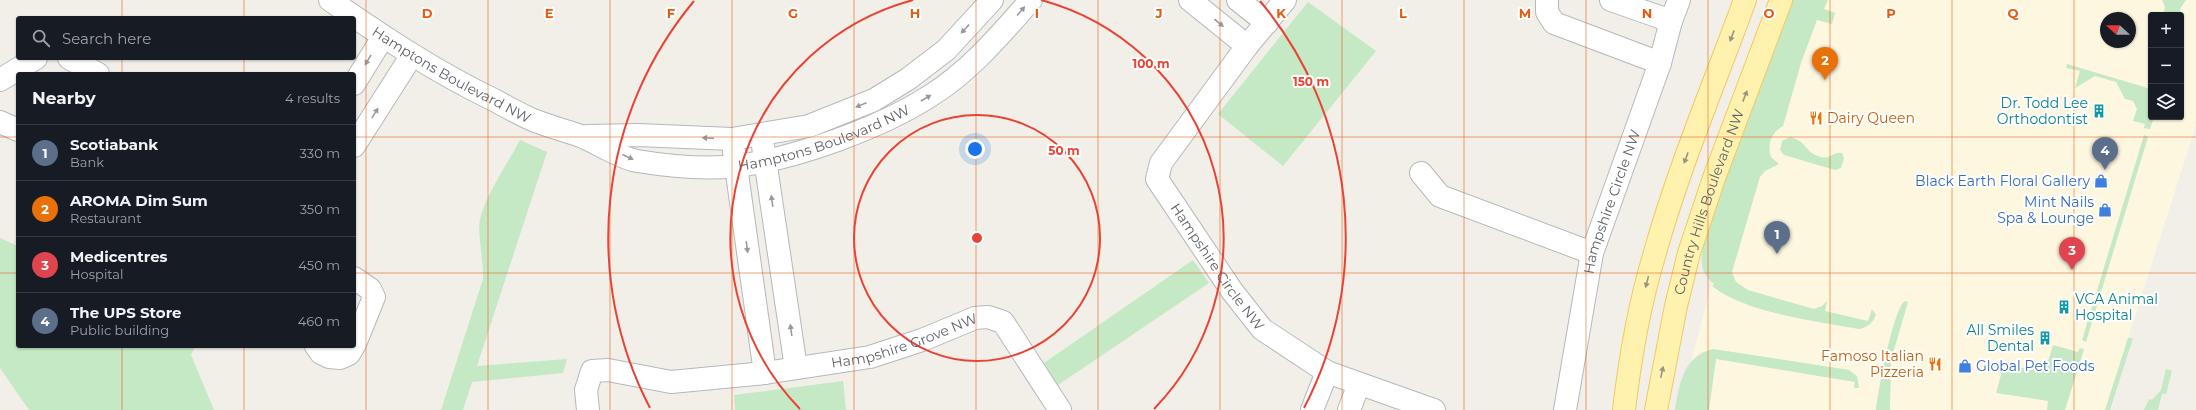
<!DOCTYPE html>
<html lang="en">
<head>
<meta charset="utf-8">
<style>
	:root { --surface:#171b24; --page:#20242c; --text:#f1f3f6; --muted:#9ea1a6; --line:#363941; --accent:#ea4335 }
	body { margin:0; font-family:Montserrat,sans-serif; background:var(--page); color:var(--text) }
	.controls { position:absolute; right:12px; top:12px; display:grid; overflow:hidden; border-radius:4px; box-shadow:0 1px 3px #0004 }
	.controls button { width:36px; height:36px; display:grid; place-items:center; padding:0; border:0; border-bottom:1px solid var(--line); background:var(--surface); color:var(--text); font:20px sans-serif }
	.compass { position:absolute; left:2100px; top:12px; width:36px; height:36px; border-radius:50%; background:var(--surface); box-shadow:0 1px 3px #0004; rotate:291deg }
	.you { position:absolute; left:975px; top:149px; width:14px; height:14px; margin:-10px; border:3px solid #fff; border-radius:50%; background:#1a73e8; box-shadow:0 0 0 6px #1a73e833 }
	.badge { display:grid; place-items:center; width:26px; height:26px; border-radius:50%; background:var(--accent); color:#fff; font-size:13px; font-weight:700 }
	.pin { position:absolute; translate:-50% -33px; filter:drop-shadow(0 1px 2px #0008) }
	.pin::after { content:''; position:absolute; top:21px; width:14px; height:12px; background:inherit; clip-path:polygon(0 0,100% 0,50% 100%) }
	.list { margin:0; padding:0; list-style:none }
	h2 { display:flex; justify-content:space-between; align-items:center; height:52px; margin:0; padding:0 16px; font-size:17px }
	h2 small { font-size:13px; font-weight:400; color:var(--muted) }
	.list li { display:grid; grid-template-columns:26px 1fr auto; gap:12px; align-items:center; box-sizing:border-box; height:56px; padding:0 16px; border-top:1px solid var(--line) }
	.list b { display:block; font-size:15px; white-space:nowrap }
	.list p { margin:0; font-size:13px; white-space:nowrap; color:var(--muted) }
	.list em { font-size:13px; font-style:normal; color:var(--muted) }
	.icon { flex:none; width:22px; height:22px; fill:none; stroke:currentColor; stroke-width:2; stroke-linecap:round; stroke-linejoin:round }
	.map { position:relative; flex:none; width:2196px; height:410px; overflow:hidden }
	.search { position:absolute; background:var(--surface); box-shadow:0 1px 3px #0004; left:16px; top:16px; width:340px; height:44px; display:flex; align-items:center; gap:10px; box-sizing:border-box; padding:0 14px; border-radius:4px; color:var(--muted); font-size:15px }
	.panel { position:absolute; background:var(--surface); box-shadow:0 1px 3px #0004; left:16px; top:72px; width:340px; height:276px; border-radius:4px }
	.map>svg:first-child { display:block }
</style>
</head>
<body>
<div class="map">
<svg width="2196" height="410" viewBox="0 0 2196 410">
	<rect width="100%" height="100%" fill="#f1efe8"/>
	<!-- commercial -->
	<path fill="#fef7e0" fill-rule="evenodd" d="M 1810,0 L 2196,0 L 2196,125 L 2105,410 L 1709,410 L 1716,359 L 1855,382 L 1854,387 L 1859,388 L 1849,370 L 1713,349 L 1700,352 L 1691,362 L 1714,275 ZM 2151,15 L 2181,15 L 2181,117 L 2151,117 ZM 2106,18 L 2130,18 L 2130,42 L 2106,42 Z"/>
	<!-- green -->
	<path fill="#c5e8c5" d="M 1792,0 L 1828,0 L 1824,9 L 1835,13 L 1832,24 L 1817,20 L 1801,63 L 1783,126 C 1771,133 1767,144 1771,157 L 1779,164 L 1765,171 L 1760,177 L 1732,272 L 1736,282 L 1748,290 L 1814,309 L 1822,306 L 1827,301 L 1825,311 L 1868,321 L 1872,309 L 1876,315 C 1872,324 1868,327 1859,329 C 1817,321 1745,313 1712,286 L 1714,284 C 1699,271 1701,263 1703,245 L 1746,114 Z
		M 2162,0 L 2186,0 L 2180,9 L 2181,16 L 2181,17 L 2181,15 L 2163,15 L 2165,7 Z
		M 1308,2 L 1376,51 L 1283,166 L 1218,114 Z
		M 2067,64 L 2151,89 L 2151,117 L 2154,117 L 2150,129 L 2144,128 L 2145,124 L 2133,121 L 2137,109 L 2133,101 L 2125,99 L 2116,82 L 2095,76 L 2075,88 L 2080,71 L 2066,68 Z
		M 2144,135 L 2148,137 L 2086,342 L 2082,340 Z
		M 1790,137 C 1809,142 1803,152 1821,157 C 1829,160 1834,151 1842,153 L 1844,158 L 1841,168 L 1835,170 L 1784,155 L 1780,150 L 1782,141 Z
		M 520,140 L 547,152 L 477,366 L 567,359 L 563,373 L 472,382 L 463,410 L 441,410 L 483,279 C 484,263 477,232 480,220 C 485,196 508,163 520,140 Z
		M 0,238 L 18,246 L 18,346 L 195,346 L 191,355 L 214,410 L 29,410 L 0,368 Z
		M 1193,260 L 1209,283 L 1058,385 L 1044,363 Z
		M 1905,301 L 1908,302 L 1891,360 L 1890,410 L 1876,410 C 1878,392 1893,309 1905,301 Z
		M 2128,338 L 2133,338 L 2110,410 L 2105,410 Z
		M 2053,345 L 2078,352 L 2080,348 L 2084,349 L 2065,410 L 2047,410 L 2048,401 L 1996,393 L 2002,371 L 2010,364 L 2030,370 L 2048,361 Z
		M 1713,349 L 1849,370 L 1857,376 L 1859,388 L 1854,388 L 1855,382 L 1716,359 L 1709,410 L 1675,410 C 1680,382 1683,357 1713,349 Z
		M 2166,369 L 2172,371 L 2166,394 L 2162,394 L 2158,410 L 2144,410 L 2149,399 L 2152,400 L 2161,390 Z
		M 843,381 L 846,410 L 735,410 L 734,395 Z"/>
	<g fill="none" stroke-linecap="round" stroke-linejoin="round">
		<!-- minor casing -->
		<g stroke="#b5b8bc" stroke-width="24">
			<g id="minor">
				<path id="s1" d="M 330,0 C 383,37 436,72 494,100 C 507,107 519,114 533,120 C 548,126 563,130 578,135 C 597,142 617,157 637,161 C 668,166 704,170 736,166 C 795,159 880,128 930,96 C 970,71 1000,35 1031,0"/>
				<path d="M 1190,0 L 1247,46"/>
				<path d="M 1238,0 L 1267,23"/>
				<path id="s2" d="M 1285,0 L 1247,46 L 1161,163 L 1157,179 L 1232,291 L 1262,329 L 1327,372 L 1434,410"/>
				<path d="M 1547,0 L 1547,12 L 1554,23 L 1660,63"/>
				<path d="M 1611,0 L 1671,21"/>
				<path d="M 69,58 L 98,74"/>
				<path d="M 0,80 L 36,58"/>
				<path d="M 354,84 L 383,37"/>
				<path d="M 0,122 L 18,130"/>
				<path d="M 587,136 L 638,135 L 732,139 L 809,126 L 874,100 L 908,79 L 946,50 L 992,0"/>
				<path d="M 354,146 L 412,55"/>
				<path d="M 763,146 L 796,368"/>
				<path d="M 734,152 L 765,373"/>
				<path d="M 1421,173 L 1440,196 L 1592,253"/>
				<path d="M 316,346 L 321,353 L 329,357 L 340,358 L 349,354 L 355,344 L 374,297 L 370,289 L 354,278"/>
				<path id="s3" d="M 588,410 L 586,390 L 592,371 L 608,370 L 671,382 L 765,373 L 870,357 L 922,340 L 975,318 L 988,317 L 1003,322 L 1060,410"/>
				<path d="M 1312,410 L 1327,372"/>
				<path d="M 1349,410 L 1359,384"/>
				<path id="s4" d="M 1565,410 L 1592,253 L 1660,63 L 1671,21 L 1679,0"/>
			</g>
		</g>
		<!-- major casing -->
		<g stroke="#f2c960" stroke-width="24">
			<g id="major">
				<path d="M 1624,410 C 1630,358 1639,306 1654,256 C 1678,169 1714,85 1745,0"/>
				<path id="s5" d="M 1656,410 L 1676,306 L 1689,253 L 1714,178 L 1781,0"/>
			</g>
		</g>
		<!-- minor -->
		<use href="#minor" stroke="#fff" stroke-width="22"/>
		<!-- major -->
		<use href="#major" stroke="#fff2af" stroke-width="22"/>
	</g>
	<!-- one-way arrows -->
	<defs><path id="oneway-solid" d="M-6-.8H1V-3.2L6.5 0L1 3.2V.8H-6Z"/></defs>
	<g fill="#979a9d">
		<use href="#oneway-solid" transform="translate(1021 11) rotate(-49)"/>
		<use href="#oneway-solid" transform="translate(1219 23) rotate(39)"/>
		<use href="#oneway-solid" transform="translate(965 29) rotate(133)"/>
		<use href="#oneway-solid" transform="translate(368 60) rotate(121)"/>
		<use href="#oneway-solid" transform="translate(926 98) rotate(-30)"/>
		<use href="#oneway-solid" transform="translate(861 105) rotate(158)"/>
		<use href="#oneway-solid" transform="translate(375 113) rotate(-58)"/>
		<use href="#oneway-solid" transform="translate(708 138) rotate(-178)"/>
		<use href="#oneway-solid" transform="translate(628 157) rotate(24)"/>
		<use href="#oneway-solid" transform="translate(772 201) rotate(-98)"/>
		<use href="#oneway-solid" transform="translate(747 247) rotate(82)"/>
		<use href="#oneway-solid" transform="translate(791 330) rotate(-98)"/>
	</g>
	<g fill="#979581">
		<use href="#oneway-solid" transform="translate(1732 36) rotate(111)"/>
		<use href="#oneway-solid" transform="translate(1745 96) rotate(-69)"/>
		<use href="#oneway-solid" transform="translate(1686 158) rotate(110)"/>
		<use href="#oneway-solid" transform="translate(1647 282) rotate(104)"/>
		<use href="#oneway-solid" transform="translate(1662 372) rotate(-78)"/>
	</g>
	<!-- grid -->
	<path fill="none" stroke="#e8590c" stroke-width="1" stroke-opacity="0.55" d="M 122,0 L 122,18M 244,0 L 244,18M 366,0 L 366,410M 488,0 L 488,410M 610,0 L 610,410M 732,0 L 732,410M 854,0 L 854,410M 976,0 L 976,410M 1098,0 L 1098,410M 1220,0 L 1220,410M 1342,0 L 1342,410M 1464,0 L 1464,410M 1586,0 L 1586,410M 1708,0 L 1708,410M 1830,0 L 1830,410M 1952,0 L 1952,410M 2074,0 L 2074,410M 122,58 L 122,74M 244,58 L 244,74M 0,137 L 18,137M 354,137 L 2196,137M 0,273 L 18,273M 354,273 L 2196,273M 122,346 L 122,410M 244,346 L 244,410"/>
	<!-- distance rings -->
	<g fill="none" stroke="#ea4335" stroke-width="2">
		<circle cx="977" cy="238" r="123"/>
		<path d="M800 409A246 246 0 0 1 913 0M1041 0A246 246 0 0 1 1154 409"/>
		<path d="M650 408A369 369 0 0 1 694 1M1260 1A369 369 0 0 1 1304 408"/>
	</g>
	<!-- icons -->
	<defs>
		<g id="building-bare" transform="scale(1.08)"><path d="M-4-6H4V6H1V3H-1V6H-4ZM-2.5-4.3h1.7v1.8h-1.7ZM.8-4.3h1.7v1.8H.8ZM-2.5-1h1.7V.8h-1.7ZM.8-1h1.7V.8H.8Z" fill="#0f9aa8" stroke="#fff" stroke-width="2.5" paint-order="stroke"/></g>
		<g id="restaurant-bare" transform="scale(1.08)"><path d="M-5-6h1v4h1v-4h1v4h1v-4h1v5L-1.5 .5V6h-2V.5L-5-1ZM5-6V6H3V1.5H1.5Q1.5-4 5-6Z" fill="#e8710a" stroke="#fff" stroke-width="2.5" paint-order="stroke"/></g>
		<g id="shop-bare" transform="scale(1.08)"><path d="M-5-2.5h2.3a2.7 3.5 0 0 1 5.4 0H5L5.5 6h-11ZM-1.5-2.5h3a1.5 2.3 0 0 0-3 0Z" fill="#3f7fe0" stroke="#fff" stroke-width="2.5" paint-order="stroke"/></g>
	</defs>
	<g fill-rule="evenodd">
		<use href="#building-bare" x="2099" y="111"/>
		<use href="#restaurant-bare" x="1816" y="118"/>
		<use href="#shop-bare" x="2101" y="181"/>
		<use href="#shop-bare" x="2105" y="210"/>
		<use href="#building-bare" x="2064" y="307"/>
		<use href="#building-bare" x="2045" y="338"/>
		<use href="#restaurant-bare" x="1935" y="364"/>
		<use href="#shop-bare" x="1965" y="366"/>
	</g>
	<g text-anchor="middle" stroke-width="4" stroke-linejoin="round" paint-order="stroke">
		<!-- street labels -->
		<g font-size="14" fill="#5f6368" stroke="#fff">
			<text dy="5" stroke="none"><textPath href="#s1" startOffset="143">Hamptons Boulevard NW</textPath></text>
			<text dy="5" stroke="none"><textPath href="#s1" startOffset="540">Hamptons Boulevard NW</textPath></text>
			<text dy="5" stroke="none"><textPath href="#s4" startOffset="214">Hampshire Circle NW</textPath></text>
			<text dy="5" stroke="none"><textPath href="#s5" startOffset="215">Country Hills Boulevard NW</textPath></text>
			<text dy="5" stroke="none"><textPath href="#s2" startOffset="328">Hampshire Circle NW</textPath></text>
			<text dy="5" stroke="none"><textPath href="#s3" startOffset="358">Hampshire Grove NW</textPath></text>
		</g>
		<!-- culture labels -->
		<g font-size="14" fill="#0d838f" stroke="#fff" text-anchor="end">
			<text x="2088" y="108">Dr. Todd Lee<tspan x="2088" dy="16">Orthodontist</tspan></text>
			<text x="2075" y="304" text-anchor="start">VCA Animal<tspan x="2075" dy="16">Hospital</tspan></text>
			<text x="2034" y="335">All Smiles<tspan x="2034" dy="16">Dental</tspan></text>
		</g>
		<!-- food labels -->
		<g font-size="14" fill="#c56008" stroke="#fff" text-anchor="start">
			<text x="1827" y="123">Dairy Queen</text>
			<text x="1924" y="361" text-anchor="end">Famoso Italian<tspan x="1924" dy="16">Pizzeria</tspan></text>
		</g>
		<!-- shop labels -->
		<g font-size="14" fill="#366cbe" stroke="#fff" text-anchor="end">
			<text x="2090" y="186">Black Earth Floral Gallery</text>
			<text x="2094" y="207">Mint Nails<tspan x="2094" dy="16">Spa &amp; Lounge</tspan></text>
			<text x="1976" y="371" text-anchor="start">Global Pet Foods</text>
		</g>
	</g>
	<g font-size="13" text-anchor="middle" font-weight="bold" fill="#e8590c" stroke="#fff" stroke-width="4" stroke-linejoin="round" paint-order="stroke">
		<text x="427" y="18">D</text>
		<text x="549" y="18">E</text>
		<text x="671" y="18">F</text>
		<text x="793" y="18">G</text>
		<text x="915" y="18">H</text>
		<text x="1037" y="18">I</text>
		<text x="1159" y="18">J</text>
		<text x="1281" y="18">K</text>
		<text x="1403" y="18">L</text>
		<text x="1525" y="18">M</text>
		<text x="1647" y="18">N</text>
		<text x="1769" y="18">O</text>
		<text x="1891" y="18">P</text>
		<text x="2013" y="18">Q</text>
	</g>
	<circle cx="977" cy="238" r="6" fill="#ea4335" stroke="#fff" stroke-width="2"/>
	<g font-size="12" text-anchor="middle" font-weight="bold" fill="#ea4335" stroke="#fff" stroke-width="4" stroke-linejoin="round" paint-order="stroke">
		<text x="1151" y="68">100 m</text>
		<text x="1311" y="86">150 m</text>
		<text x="1064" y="155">50 m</text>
	</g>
</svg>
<div class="controls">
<button>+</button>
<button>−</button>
<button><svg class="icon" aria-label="layers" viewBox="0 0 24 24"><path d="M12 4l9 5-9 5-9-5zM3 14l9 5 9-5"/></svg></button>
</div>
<svg class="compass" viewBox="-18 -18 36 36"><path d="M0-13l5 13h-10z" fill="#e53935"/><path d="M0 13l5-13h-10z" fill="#9ea1a6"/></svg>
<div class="you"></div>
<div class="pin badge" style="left:1777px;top:254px;background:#5c6f8a">1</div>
<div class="pin badge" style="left:1825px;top:80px;background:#e8710a">2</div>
<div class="pin badge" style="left:2072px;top:270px;background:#e0444e">3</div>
<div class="pin badge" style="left:2105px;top:170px;background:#5c6f8a">4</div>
<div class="search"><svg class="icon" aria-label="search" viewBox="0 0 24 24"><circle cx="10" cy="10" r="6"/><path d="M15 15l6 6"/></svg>Search here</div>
<section class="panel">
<h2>Nearby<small>4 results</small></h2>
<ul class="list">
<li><span class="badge" style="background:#5c6f8a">1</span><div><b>Scotiabank</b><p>Bank</p></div><em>330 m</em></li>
<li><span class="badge" style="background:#e8710a">2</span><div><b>AROMA Dim Sum</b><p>Restaurant</p></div><em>350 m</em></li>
<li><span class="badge" style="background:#e0444e">3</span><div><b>Medicentres</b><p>Hospital</p></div><em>450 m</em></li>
<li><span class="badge" style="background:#5c6f8a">4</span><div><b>The UPS Store</b><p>Public building</p></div><em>460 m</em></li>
</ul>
</section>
</div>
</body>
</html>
